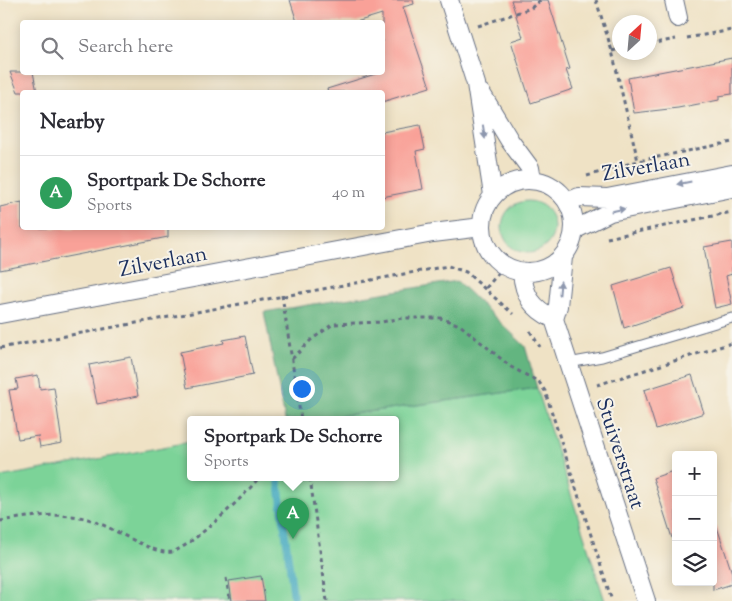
<!DOCTYPE html>
<html lang="en">
<head>
<meta charset="utf-8">
<style>
	:root { --surface:#fff; --page:#f7f7f7; --text:#2b2b33; --muted:#7c7c81; --line:#e1e1e2; --accent:#c8321e }
	body { margin:0; font-family:"Sorts Mill Goudy",serif; background:var(--page); color:var(--text) }
	.controls { position:absolute; right:15px; bottom:15px; display:grid; overflow:hidden; border-radius:5px; box-shadow:0 2px 12px #0003 }
	.controls button { width:45px; height:45px; display:grid; place-items:center; padding:0; border:0; border-bottom:1px solid var(--line); background:var(--surface); color:var(--text); font:25px sans-serif }
	.compass { position:absolute; left:612px; top:15px; width:45px; height:45px; border-radius:50%; background:var(--surface); box-shadow:0 2px 12px #0003; rotate:26deg }
	.you { position:absolute; left:301px; top:388px; width:18px; height:18px; margin:-12px; border:4px solid #fff; border-radius:50%; background:#1a73e8; box-shadow:0 0 0 8px #1a73e833 }
	.badge { display:grid; place-items:center; width:32px; height:32px; border-radius:50%; background:var(--accent); color:#fff; font-size:16px; font-weight:700 }
	.pin { position:absolute; translate:-50% -41px; filter:drop-shadow(0 1px 2px #0008) }
	.pin::after { content:''; position:absolute; top:26px; width:18px; height:15px; background:inherit; clip-path:polygon(0 0,100% 0,50% 100%) }
	.popup { position:absolute; left:187px; top:416px; width:212px; height:65px; box-sizing:border-box; display:grid; place-content:center; border-radius:5px; background:var(--surface); filter:drop-shadow(0 1px 4px #0005); font-size:16px; white-space:nowrap; color:var(--muted) }
	.popup b { font-size:19px; color:var(--text) }
	.popup::after { content:''; position:absolute; left:50%; top:100%; margin-left:-10px; border:10px solid transparent; border-top-color:var(--surface) }
	.list { margin:0; padding:0; list-style:none }
	h2 { display:flex; justify-content:space-between; align-items:center; height:65px; margin:0; padding:0 20px; font-size:21px }
	h2 small { font-size:16px; font-weight:400; color:var(--muted) }
	.list li { display:grid; grid-template-columns:32px 1fr auto; gap:15px; align-items:center; box-sizing:border-box; height:75px; padding:0 20px; border-top:1px solid var(--line) }
	.list b { display:block; font-size:19px; white-space:nowrap }
	.list p { margin:0; font-size:16px; white-space:nowrap; color:var(--muted) }
	.list em { font-size:16px; font-style:normal; color:var(--muted) }
	.icon { flex:none; width:28px; height:28px; fill:none; stroke:currentColor; stroke-width:2; stroke-linecap:round; stroke-linejoin:round }
	.map { position:relative; flex:none; width:732px; height:601px; overflow:hidden }
	.search { position:absolute; background:var(--surface); box-shadow:0 2px 12px #0003; left:20px; top:20px; width:365px; height:55px; display:flex; align-items:center; gap:12px; box-sizing:border-box; padding:0 18px; border-radius:5px; color:var(--muted); font-size:19px }
	.panel { position:absolute; background:var(--surface); box-shadow:0 2px 12px #0003; left:20px; top:90px; width:365px; height:140px; border-radius:5px }
	.map>svg:first-child { display:block }
</style>
</head>
<body>
<div class="map">
<svg width="732" height="601" viewBox="0 0 732 601">
	<rect width="100%" height="100%" fill="#f7f3e8"/>
	<filter id="ink" filterUnits="userSpaceOnUse"><feTurbulence type="fractalNoise" baseFrequency=".02" numOctaves="2"/><feDisplacementMap in="SourceGraphic" scale="10" xChannelSelector="R" yChannelSelector="G"/><feConvolveMatrix kernelMatrix="1 2 1 2 8 2 1 2 1" color-interpolation-filters="sRGB"/></filter>
	<filter id="wash" filterUnits="userSpaceOnUse"><feTurbulence type="fractalNoise" baseFrequency=".0096" numOctaves="4" result="noise"/><feDisplacementMap in="SourceGraphic" scale="20" xChannelSelector="R" yChannelSelector="G"/><feGaussianBlur stdDeviation="1.12" result="paint"/><feColorMatrix in="noise" values="0 0 0 0 0 0 0 0 0 0 0 0 0 0 0 0 0 1.4 0 .05"/><feComposite in="paint" operator="in"/></filter>
	<g filter="url(#wash)">
		<rect width="100%" height="100%" fill="#efe2c5"/>
		<!-- green -->
		<path fill="#7bd398" stroke="#4b817b" d="M502 227a26 26 0 1 1 52 0a26 26 0 1 1-52 0Z
			M 537,388 L 605,601 L 0,601 L 0,477 L 190,442 L 190,478 L 396,478 L 396,420 L 311,420 Z"/>
		<!-- forest -->
		<path fill="#64b580" stroke="#40726f" d="M 457,281 L 525,346 L 537,388 L 311,420 L 285,420 L 264,312 Z"/>
		<g fill="none" stroke-linecap="round" stroke-linejoin="round">
			<!-- stream -->
			<path stroke="#3fa8bf" stroke-width="7" d="M 278,478 L 294,601"/>
		</g>
		<g id="blocks">
			<!-- building -->
			<path fill="#f9a198" d="M 290,0 L 413,0 L 414,4 L 403,7 L 430,87 L 382,102 L 382,92 L 328,92 L 327,89 L 382,72 L 382,14 L 356,22 L 297,22 Z
				M 511,0 L 548,0 L 570,69 L 566,70 L 573,89 L 531,103 L 511,41 L 523,37 Z
				M 732,58 L 732,94 L 719,96 L 719,100 L 678,108 L 634,113 L 628,78 Z
				M 10,72 L 33,72 L 37,92 L 18,92 Z
				M 420,125 L 425,149 L 416,151 L 423,189 L 382,197 L 382,132 Z
				M 22,202 L 22,228 L 168,228 L 168,237 L 0,270 L 0,207 Z
				M 732,242 L 732,274 L 726,276 L 732,304 L 715,308 L 704,247 Z
				M 671,268 L 684,308 L 624,328 L 613,286 Z
				M 245,336 L 253,375 L 187,388 L 180,352 L 224,343 L 223,340 Z
				M 131,357 L 138,396 L 97,404 L 89,365 Z
				M 38,375 L 40,389 L 54,387 L 62,443 L 40,447 L 38,436 L 18,439 L 9,390 L 18,389 L 16,379 Z
				M 692,375 L 704,413 L 656,429 L 644,390 Z
				M 676,470 L 676,537 L 672,538 L 653,478 Z
				M 713,527 L 717,527 L 732,573 L 732,584 L 713,590 Z
				M 261,576 L 265,601 L 232,601 L 229,581 Z"/>
		</g>
	</g>
	<g filter="url(#ink)">
		<use href="#blocks" fill-opacity="0" stroke="#656e82" stroke-width="1"/>
		<g fill="none" stroke-linecap="round" stroke-linejoin="round">
			<!-- lane casing -->
			<g stroke="#656e82" stroke-width="11">
				<path id="lane" d="M 568,363 L 602,357 L 732,318"/>
			</g>
			<!-- street casing -->
			<g stroke="#656e82" stroke-width="20">
				<path id="street" d="M 449,0 L 476,84 L 493,195
					M 674,0 L 678,18
					M 481,93 L 510,141 L 530,168 L 532,180
					M482 226a46 46 0 1 1 92 0a46 46 0 1 1-92 0Z
					M 568,202 L 579,197 L 607,198 L 732,174
					M 574,230 L 610,212 L 732,188
					M 563,257 L 558,306 L 554,319 L 646,601
					M 522,272 C 524,296 532,308 554,319
					M 0,314 L 433,233 L 482,227"/>
			</g>
			<!-- path -->
			<path stroke="#656e82" stroke-width="3" stroke-dasharray="4 4" stroke-linecap="butt" d="M 596,0 L 612,51 L 638,161
				M 478,26 L 531,8 L 541,0
				M 687,38 L 732,30
				M 650,44 L 676,39
				M 612,51 L 620,49
				M 587,176 L 638,161 L 732,142
				M 607,238 L 732,212
				M 486,288 L 502,269
				M 282,295 L 301,420
				M 530,331 L 540,347
				M 0,348 L 448,266 L 466,272 L 513,314
				M 292,359 L 311,340 L 333,324 L 382,322 L 402,318 L 440,318 L 460,325 L 511,367 L 539,382 L 545,391 L 612,601
				M 597,385 L 732,343
				M 310,478 L 327,601
				M 0,521 C 27,517 56,512 84,518 C 108,523 153,556 172,552 C 189,548 249,493 258,478
				M 226,578 L 230,601"/>
			<!-- lane -->
			<use href="#lane" stroke="#fff" stroke-width="9"/>
			<!-- street -->
			<use href="#street" stroke="#fff" stroke-width="18"/>
		</g>
		<!-- one-way arrows -->
		<defs><path id="oneway-solid" d="M-6-.8H1V-3.2L6.5 0L1 3.2V.8H-6Z" transform="scale(1.25)"/></defs>
		<g fill="#8d97ae">
			<use href="#oneway-solid" transform="translate(484 132) rotate(81)"/>
			<use href="#oneway-solid" transform="translate(684 183) rotate(169)"/>
			<use href="#oneway-solid" transform="translate(618 210) rotate(-11)"/>
			<use href="#oneway-solid" transform="translate(560 288) rotate(-85)"/>
		</g>
	</g>
	<g text-anchor="middle" stroke-width="4" stroke-linejoin="round" paint-order="stroke">
		<!-- street labels -->
		<g font-size="21" fill="#1b2f5e" stroke="#f7f3e8">
			<text transform="translate(646 166) rotate(-10)" y="7">Zilverlaan</text>
			<text transform="translate(163 261) rotate(-11)" y="7">Zilverlaan</text>
			<text transform="translate(621 453) rotate(72)" y="7">Stuiverstraat</text>
		</g>
	</g>
</svg>
<div class="controls">
<button>+</button>
<button>−</button>
<button><svg class="icon" aria-label="layers" viewBox="0 0 24 24"><path d="M12 4l9 5-9 5-9-5zM3 14l9 5 9-5"/></svg></button>
</div>
<svg class="compass" viewBox="-18 -18 36 36"><path d="M0-13l5 13h-10z" fill="#e53935"/><path d="M0 13l5-13h-10z" fill="#7c7c81"/></svg>
<div class="you"></div>
<div class="pin badge" style="left:293px;top:539px;background:#2e9e5b">A</div>
<div class="popup"><b>Sportpark De Schorre</b>Sports</div>
<div class="search"><svg class="icon" aria-label="search" viewBox="0 0 24 24"><circle cx="10" cy="10" r="6"/><path d="M15 15l6 6"/></svg>Search here</div>
<section class="panel">
<h2>Nearby<small></small></h2>
<ul class="list">
<li><span class="badge" style="background:#2e9e5b">A</span><div><b>Sportpark De Schorre</b><p>Sports</p></div><em>40 m</em></li>
</ul>
</section>
</div>
</body>
</html>
